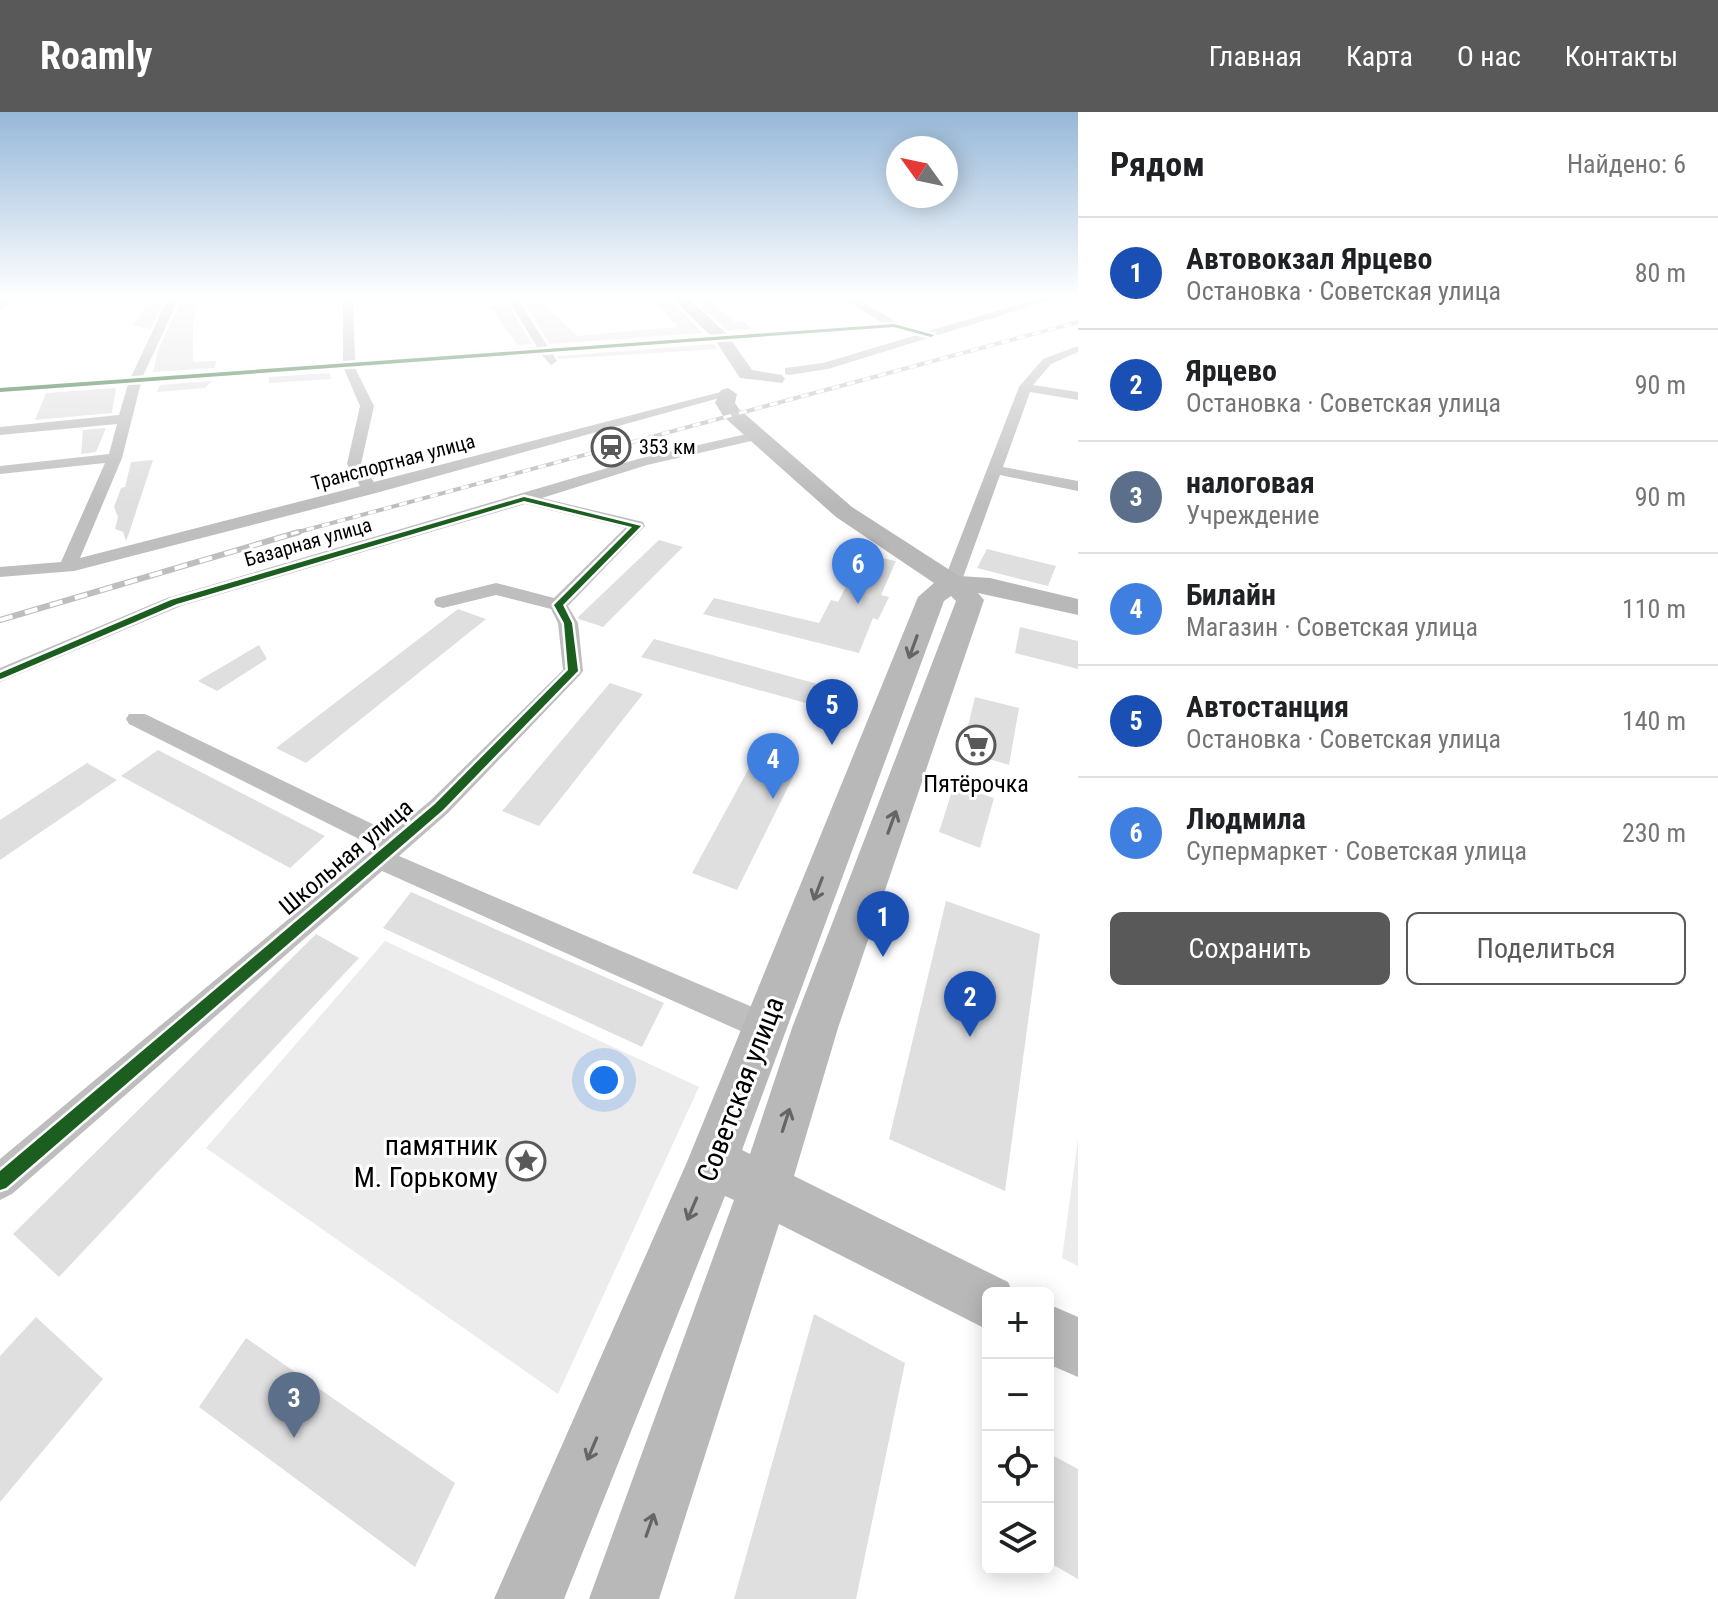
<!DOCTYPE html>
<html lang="ru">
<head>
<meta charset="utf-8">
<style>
	:root { --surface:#fff; --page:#f6f6f6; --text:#202124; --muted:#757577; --line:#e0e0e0; --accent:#595959 }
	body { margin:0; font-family:"Roboto Condensed",sans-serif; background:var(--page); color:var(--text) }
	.controls { position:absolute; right:24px; bottom:24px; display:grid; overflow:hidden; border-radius:12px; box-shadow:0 4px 20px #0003 }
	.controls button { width:72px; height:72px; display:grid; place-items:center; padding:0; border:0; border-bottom:2px solid var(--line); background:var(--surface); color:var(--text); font:40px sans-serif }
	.compass { position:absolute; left:886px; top:24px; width:72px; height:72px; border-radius:50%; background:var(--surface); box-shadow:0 4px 20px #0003; rotate:303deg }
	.you { position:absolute; left:604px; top:968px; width:28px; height:28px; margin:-20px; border:6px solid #fff; border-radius:50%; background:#1a73e8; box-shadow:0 0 0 12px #1a73e833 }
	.badge { display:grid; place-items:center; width:52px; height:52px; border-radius:50%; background:var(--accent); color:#fff; font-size:26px; font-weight:700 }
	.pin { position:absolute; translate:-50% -66px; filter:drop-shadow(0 2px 4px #0008) }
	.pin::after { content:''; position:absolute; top:42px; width:28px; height:24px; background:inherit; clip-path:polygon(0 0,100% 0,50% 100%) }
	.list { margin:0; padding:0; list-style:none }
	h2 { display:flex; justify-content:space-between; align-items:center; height:104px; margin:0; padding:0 32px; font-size:34px }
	h2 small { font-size:26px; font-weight:400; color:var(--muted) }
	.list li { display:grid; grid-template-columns:52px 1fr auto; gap:24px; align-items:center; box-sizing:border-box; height:112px; padding:0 32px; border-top:2px solid var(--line) }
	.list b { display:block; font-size:30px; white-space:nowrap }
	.list p { margin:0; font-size:26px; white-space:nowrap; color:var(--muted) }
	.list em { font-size:26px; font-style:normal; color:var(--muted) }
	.actions { display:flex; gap:16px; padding:24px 32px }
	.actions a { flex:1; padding:18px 0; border:2px solid var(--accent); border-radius:12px; text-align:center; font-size:28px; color:var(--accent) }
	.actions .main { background:var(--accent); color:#fff }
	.icon { flex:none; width:44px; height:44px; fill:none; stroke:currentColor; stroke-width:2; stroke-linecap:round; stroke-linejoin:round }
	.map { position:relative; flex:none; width:1078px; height:1487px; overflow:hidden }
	header { display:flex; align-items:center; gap:48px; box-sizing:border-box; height:112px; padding:0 40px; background:var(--accent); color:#fff }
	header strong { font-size:38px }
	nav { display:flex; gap:44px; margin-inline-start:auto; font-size:28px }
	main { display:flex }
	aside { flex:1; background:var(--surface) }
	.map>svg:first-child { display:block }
</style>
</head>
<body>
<header>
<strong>Roamly</strong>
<nav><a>Главная</a><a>Карта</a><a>О нас</a><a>Контакты</a></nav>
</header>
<main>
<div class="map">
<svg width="1078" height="1487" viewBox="0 0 1078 1487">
	<rect width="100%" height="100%" fill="#fff"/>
	<!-- green -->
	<path fill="#ececec" d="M 385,829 L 699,975 L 558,1282 L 206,1036 Z
		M 1078,1027 L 1078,1154 L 1062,1146 Z"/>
	<!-- building -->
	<path fill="#dfdfdf" d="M 708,186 L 735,210 L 744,210 L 753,217 L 728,219 L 693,187 Z
		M 670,188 L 703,221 L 550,232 L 524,191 L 541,190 L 577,224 L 678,215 L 653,189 Z
		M 197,190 L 193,212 L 193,250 L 216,249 L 215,256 L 153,260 L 158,238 L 180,191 Z
		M 146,192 L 162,192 L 150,218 L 133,213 Z
		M 508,192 L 532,232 L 518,233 L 489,194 Z
		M 714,232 L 717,237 L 559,247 L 557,244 Z
		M 330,261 L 331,267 L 269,271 L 269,265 Z
		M 212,269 L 205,276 L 157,280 L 160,273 Z
		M 116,276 L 112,301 L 35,308 L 46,281 Z
		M 106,316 L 96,340 L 81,342 L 83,318 Z
		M 153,348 L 129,421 L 126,429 L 123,420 L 115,417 L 118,405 L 114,395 L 121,376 L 125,375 L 131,350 Z
		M 659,428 L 683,435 L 603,515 L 579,507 L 578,505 Z
		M 987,437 L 1056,454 L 1048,474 L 977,456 Z
		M 863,442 L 896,449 L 881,483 L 889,485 L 878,508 L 873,506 L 859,541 L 703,502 L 714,486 L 819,511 L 831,488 L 838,490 Z
		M 458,497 L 486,507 L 306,651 L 276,636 Z
		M 1020,515 L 1078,529 L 1078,557 L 1015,541 Z
		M 654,527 L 836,577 L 827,597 L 641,545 Z
		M 259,533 L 267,547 L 217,579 L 198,569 Z
		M 610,571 L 643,582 L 539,714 L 502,699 Z
		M 975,585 L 1019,596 L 1009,653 L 962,639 Z
		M 158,638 L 325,724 L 290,756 L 121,664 Z
		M 755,645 L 796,659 L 737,778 L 692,761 Z
		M 87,651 L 117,668 L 0,748 L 0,708 Z
		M 954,673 L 994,686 L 980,736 L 939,720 Z
		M 411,780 L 664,891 L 642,935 L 383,816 Z
		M 946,789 L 1040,822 L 1005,1079 L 889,1027 Z
		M 316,822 L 359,846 L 59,1165 L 13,1122 Z
		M 814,1202 L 905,1251 L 856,1487 L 734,1487 Z
		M 36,1205 L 103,1267 L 0,1390 L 0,1244 Z
		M 246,1226 L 455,1371 L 415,1455 L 199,1295 Z
		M 1048,1341 L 1078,1357 L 1078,1467 L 1048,1450 Z"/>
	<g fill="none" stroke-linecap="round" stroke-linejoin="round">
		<!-- street -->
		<path fill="#bebebe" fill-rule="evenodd" d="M 169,184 L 180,184 L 143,264 L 343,249 L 343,184 L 353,184 L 355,249 L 537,235 L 506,184 L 516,184 L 548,235 L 882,211 L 840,184 L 853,184 L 898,211 L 929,219 L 1047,184 L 1064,184 L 828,257 L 789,263 L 785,262 L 785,256 L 823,251 L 917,223 L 894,216 L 552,241 L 557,249 L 551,253 L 541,242 L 355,256 L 374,294 L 361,352 L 374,370 L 728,278 L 734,282 L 376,381 L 74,459 L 0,465 L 0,455 L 61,450 L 105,351 L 0,362 L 0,354 L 109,342 L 117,312 L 0,323 L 0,315 L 119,303 L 128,272 L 0,282 L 0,274 L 131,265 ZM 344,257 L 360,294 L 347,352 L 360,374 L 80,446 L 122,346 L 141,271 Z
			M 4,188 L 9,191 L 0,199 L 0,189 Z
			M 1078,234 L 1078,240 L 1051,252 L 1033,273 L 1078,280 L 1078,288 L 1030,280 L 1003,355 L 1078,369 L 1078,379 L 1000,363 L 961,471 L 958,475 L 946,475 L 943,471 L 1019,275 L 1043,247 Z
			M 755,320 L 760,321 L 760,327 L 647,353 L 542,386 L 643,410 L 645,414 L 568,494 L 578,511 L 583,559 L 580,563 L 448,701 L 399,744 L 776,905 L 780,915 L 776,925 L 765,929 L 754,925 L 382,759 L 12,1082 L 0,1088 L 0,1047 L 375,735 L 129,612 L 126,607 L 129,602 L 145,602 L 391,721 L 430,689 L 563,558 L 558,511 L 551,497 L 496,483 L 443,496 L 436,494 L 434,490 L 436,486 L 496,471 L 554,486 L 625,416 L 525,392 L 181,494 L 0,570 L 0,556 L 167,486 L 638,347 Z"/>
		<!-- secondary -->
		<path fill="#b8b8b8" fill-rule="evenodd" d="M 670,184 L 686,184 L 727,222 L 752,258 L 782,263 L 785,267 L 782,271 L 740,266 L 715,228 Z
			M 728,276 L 737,282 L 735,291 L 739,297 L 852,395 L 959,464 L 990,466 L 1078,487 L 1078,503 L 978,481 L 984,488 L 838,916 L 794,1064 L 1008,1170 L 1013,1181 L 988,1181 L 988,1218 L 779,1112 L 659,1487 L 589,1487 L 734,1088 L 725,1084 L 564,1487 L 494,1487 L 687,1050 L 918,485 L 934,471 L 836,405 L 724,305 L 715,291 L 721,278 ZM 951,484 L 956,489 L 792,916 L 750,1042 L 742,1038 L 944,489 Z
			M 1048,1192 L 1078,1205 L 1078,1265 L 1048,1252 Z"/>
		<!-- rail-far1 casing -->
		<g stroke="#bebebe" stroke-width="4">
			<path id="rail-far1" d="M 291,422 L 1078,210"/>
		</g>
		<!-- rail casing -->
		<g stroke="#bebebe" stroke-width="6">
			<path id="rail" d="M 0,508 L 299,420"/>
		</g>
		<!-- rail-far1 -->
		<use href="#rail-far1" stroke="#fff" stroke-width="3" stroke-dasharray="8" stroke-linecap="butt"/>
		<!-- rail -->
		<use href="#rail" stroke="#fff" stroke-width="4" stroke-dasharray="13" stroke-linecap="butt"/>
		<!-- cycleway casing -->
		<g stroke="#fff" stroke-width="5">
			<path id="cycleway" d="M 894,212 L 934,223 L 931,225 L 894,215 L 0,280 L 0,276 Z
				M 524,385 L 641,414 L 563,493 L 572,511 L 578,559 L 576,561 L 443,698 L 6,1076 L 0,1078 L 0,1059 L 435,692 L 568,558 L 564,511 L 554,493 L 632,415 L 524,389 L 177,492 L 3,566 L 0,567 L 0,561 L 171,488 Z"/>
		</g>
		<!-- cycleway -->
		<use href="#cycleway" fill="#1b5e20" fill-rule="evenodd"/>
	</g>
	<!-- one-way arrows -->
	<defs><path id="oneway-shaft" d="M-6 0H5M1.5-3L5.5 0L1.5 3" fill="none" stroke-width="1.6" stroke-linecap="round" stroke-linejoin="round" transform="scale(2)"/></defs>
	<g stroke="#656565">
		<use href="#oneway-shaft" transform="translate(913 535) rotate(110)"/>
		<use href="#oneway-shaft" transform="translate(892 710) rotate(-70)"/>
		<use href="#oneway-shaft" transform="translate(818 777) rotate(111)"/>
		<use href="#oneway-shaft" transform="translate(786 1008) rotate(-72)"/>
		<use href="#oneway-shaft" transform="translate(692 1097) rotate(113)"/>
		<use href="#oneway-shaft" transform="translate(592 1337) rotate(113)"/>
		<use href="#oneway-shaft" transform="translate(650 1413) rotate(-71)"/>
	</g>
	<!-- sky -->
	<linearGradient id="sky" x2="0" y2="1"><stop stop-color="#97b8d8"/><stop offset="0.47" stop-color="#fff"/><stop offset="1" stop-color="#fff" stop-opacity="0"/></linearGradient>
	<rect width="1078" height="393" fill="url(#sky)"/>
	<!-- icons -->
	<defs>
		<g id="station-ring" transform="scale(2)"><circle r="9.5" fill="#fff" stroke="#595959" stroke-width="1.5"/><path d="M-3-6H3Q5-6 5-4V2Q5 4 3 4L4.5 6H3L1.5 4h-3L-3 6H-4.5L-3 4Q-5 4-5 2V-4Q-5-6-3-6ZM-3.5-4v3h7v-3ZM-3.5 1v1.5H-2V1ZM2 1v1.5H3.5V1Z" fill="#595959"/></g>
		<g id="supermarket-ring" transform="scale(2)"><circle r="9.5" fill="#fff" stroke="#595959" stroke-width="1.5"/><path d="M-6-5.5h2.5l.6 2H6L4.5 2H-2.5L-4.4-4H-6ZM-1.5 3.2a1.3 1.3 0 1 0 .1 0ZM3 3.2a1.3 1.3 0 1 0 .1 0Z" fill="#595959"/></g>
		<g id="sight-ring" transform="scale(2)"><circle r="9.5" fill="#fff" stroke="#595959" stroke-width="1.5"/><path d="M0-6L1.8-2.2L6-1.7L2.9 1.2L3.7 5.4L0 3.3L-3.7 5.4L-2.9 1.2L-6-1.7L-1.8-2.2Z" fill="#595959"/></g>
	</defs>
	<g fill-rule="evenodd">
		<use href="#station-ring" x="611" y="335"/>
		<use href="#supermarket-ring" x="976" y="633"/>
		<use href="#sight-ring" x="526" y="1049"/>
	</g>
	<g text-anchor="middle" stroke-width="6" stroke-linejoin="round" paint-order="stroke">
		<!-- far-poi labels -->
		<g font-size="20" fill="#000" stroke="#fff" text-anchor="start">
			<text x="639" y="342">353 км</text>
		</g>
		<!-- far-street labels -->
		<g font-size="20" fill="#000" stroke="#fff">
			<text transform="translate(393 350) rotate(-15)" y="7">Транспортная улица</text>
			<text transform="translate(308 430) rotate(-16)" y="7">Базарная улица</text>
		</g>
		<!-- poi labels -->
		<g font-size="24" fill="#000" stroke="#fff">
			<text x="976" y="680">Пятёрочка</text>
		</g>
		<!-- street labels -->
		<g font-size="24" fill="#000" stroke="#fff">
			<text transform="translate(346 745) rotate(-40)" y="8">Школьная улица</text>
		</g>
		<!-- near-street labels -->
		<g font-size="28" fill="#000" stroke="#fff">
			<text transform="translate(740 977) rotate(-69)" y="10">Советская улица</text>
		</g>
		<!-- near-poi labels -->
		<g font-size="28" fill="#000" stroke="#fff" text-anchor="end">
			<text x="498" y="1043">памятник<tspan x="498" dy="32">М. Горькому</tspan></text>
		</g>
	</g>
</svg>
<div class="controls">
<button>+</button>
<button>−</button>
<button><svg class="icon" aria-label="locate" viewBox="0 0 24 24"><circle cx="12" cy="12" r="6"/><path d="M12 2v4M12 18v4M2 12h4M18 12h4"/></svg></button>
<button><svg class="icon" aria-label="layers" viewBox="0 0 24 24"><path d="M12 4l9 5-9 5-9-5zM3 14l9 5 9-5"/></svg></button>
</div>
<svg class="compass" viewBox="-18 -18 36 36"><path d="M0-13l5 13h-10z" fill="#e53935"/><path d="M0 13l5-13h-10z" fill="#757577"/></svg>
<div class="you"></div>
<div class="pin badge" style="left:883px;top:845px;background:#1a4fb4">1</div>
<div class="pin badge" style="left:970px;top:925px;background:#1a4fb4">2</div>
<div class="pin badge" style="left:294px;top:1326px;background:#5c6f8a">3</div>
<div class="pin badge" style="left:773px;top:687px;background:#3f7fe0">4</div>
<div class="pin badge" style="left:832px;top:633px;background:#1a4fb4">5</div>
<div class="pin badge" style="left:858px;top:492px;background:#3f7fe0">6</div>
</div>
<aside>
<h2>Рядом<small>Найдено: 6</small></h2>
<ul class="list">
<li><span class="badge" style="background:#1a4fb4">1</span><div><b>Автовокзал Ярцево</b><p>Остановка · Советская улица</p></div><em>80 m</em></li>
<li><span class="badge" style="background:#1a4fb4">2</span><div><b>Ярцево</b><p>Остановка · Советская улица</p></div><em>90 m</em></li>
<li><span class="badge" style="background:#5c6f8a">3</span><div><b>налоговая</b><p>Учреждение</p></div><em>90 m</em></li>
<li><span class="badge" style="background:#3f7fe0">4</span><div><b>Билайн</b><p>Магазин · Советская улица</p></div><em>110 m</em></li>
<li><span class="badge" style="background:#1a4fb4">5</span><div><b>Автостанция</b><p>Остановка · Советская улица</p></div><em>140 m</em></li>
<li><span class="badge" style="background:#3f7fe0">6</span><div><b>Людмила</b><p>Супермаркет · Советская улица</p></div><em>230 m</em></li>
</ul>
<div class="actions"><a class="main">Сохранить</a><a>Поделиться</a></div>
</aside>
</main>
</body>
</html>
